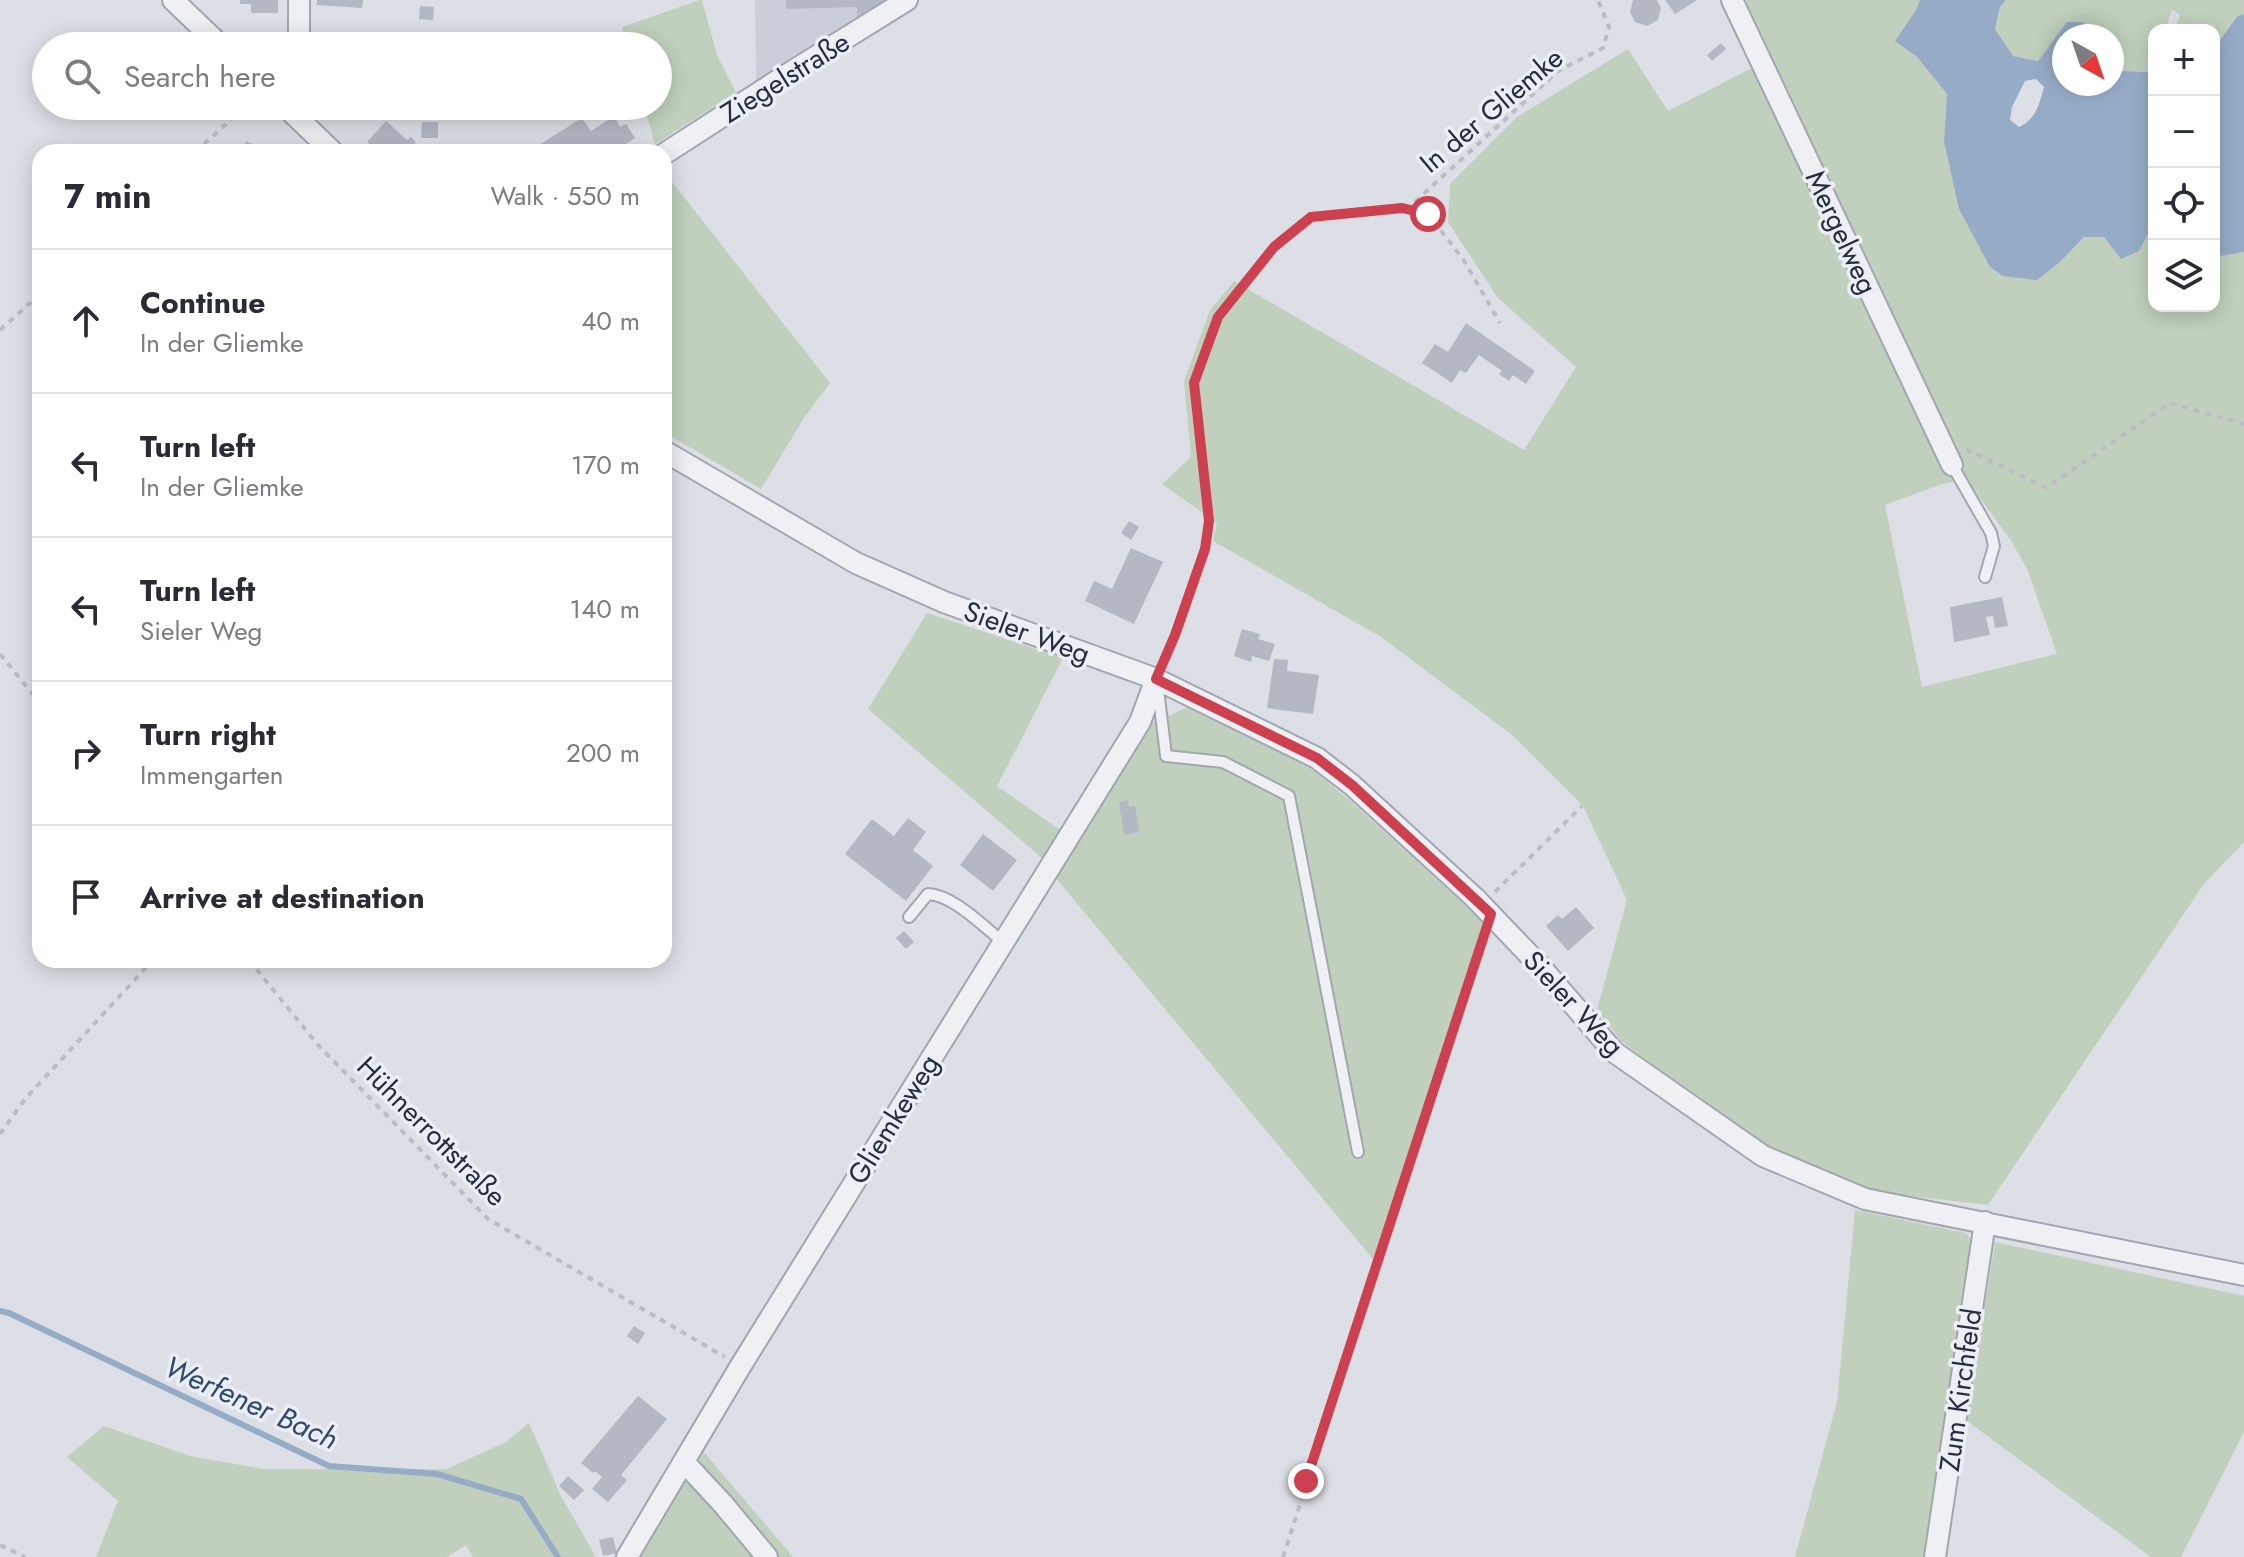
<!DOCTYPE html>
<html lang="en">
<head>
<meta charset="utf-8">
<style>
	:root { --surface:#fff; --page:#f2f2f3; --text:#2b2b33; --muted:#7c7c81; --line:#e1e1e2 }
	body { margin:0; font-family:Jost,sans-serif; background:var(--page); color:var(--text) }
	.controls { position:absolute; right:24px; top:24px; display:grid; overflow:hidden; border-radius:16px; box-shadow:0 4px 20px #0003 }
	.controls button { width:72px; height:72px; display:grid; place-items:center; padding:0; border:0; border-bottom:2px solid var(--line); background:var(--surface); color:var(--text); font:40px sans-serif }
	.compass { position:absolute; left:2052px; top:24px; width:72px; height:72px; border-radius:50%; background:var(--surface); box-shadow:0 4px 20px #0003; rotate:140deg }
	.stop { position:absolute; width:24px; height:24px; margin:-18px; border:6px solid #cc404f; border-radius:50%; background:#fff }
	.stop.end { background:#cc404f; border-color:#fff; box-shadow:0 2px 8px #0008 }
	.list { margin:0; padding:0; list-style:none }
	h2 { display:flex; justify-content:space-between; align-items:center; height:104px; margin:0; padding:0 32px; font-size:34px }
	h2 small { font-size:26px; font-weight:400; color:var(--muted) }
	.list li { display:grid; grid-template-columns:52px 1fr auto; gap:24px; align-items:center; box-sizing:border-box; height:144px; padding:0 32px; border-top:2px solid var(--line) }
	.list b { display:block; font-size:30px; white-space:nowrap }
	.list p { margin:0; font-size:26px; white-space:nowrap; color:var(--muted) }
	.list em { font-size:26px; font-style:normal; color:var(--muted) }
	.icon { flex:none; width:44px; height:44px; fill:none; stroke:currentColor; stroke-width:2; stroke-linecap:round; stroke-linejoin:round }
	.map { position:relative; flex:none; width:2244px; height:1557px; overflow:hidden }
	.search { position:absolute; background:var(--surface); box-shadow:0 4px 20px #0003; left:32px; top:32px; width:640px; height:88px; display:flex; align-items:center; gap:20px; box-sizing:border-box; padding:0 28px; border-radius:44px; color:var(--muted); font-size:30px }
	.panel { position:absolute; background:var(--surface); box-shadow:0 4px 20px #0003; left:32px; top:144px; width:640px; height:824px; border-radius:24px }
	.map>svg:first-child { display:block }
</style>
</head>
<body>
<div class="map">
<svg width="2244" height="1557" viewBox="0 0 2244 1557">
	<rect width="100%" height="100%" fill="#dcdfe6"/>
	<!-- built -->
	<path fill="#caced8" d="M 755,0 L 898,0 L 756,83 Z"/>
	<!-- green -->
	<path fill="#c1d0bd" fill-rule="evenodd" d="M 700,0 L 702,0 L 717,55 L 736,93 L 655,144 L 644,106 L 658,106 L 658,46 L 627,46 L 622,27 Z
		M 1722,0 L 1920,0 L 1916,10 L 1896,41 L 1917,57 L 1947,94 L 1944,141 L 2060,262 L 2084,237 L 2104,237 L 2139,251 L 2154,222 L 2154,306 L 2214,306 L 2214,257 L 2244,252 L 2244,842 L 2204,884 L 1988,1205 L 1867,1191 L 1766,1149 L 1621,1041 L 1597,1010 L 1627,900 L 1583,806 L 1512,735 L 1381,637 L 1213,541 L 1217,523 L 1162,484 L 1191,457 L 1184,381 L 1210,310 L 1234,281 L 1524,450 L 1576,367 L 1497,297 L 1448,222 L 1450,184 L 1517,117 L 1628,49 L 1668,111 L 1752,68 ZM 1966,479 L 2012,542 L 2028,571 L 2057,654 L 1922,687 L 1885,505 L 1942,484 Z
		M 2006,0 L 2244,0 L 2244,14 L 2236,16 L 2214,48 L 2214,30 L 2174,30 L 2180,15 L 2172,10 L 2165,30 L 2154,30 L 2154,67 L 2147,72 L 2123,71 L 2112,58 L 2112,36 L 2094,36 L 2083,22 L 2049,47 L 2038,61 L 2013,56 L 1995,29 L 2000,7 Z
		M 665,173 L 830,383 L 804,418 L 761,489 L 664,432 Z
		M 927,613 L 1063,658 L 997,786 L 1060,830 L 1043,859 L 868,709 Z
		M 1188,707 L 1312,769 L 1354,804 L 1488,926 L 1378,1265 L 1055,877 L 1146,726 Z
		M 1855,1210 L 1966,1233 L 1976,1246 L 1926,1557 L 1795,1557 L 1837,1402 Z
		M 1995,1242 L 2244,1296 L 2244,1432 L 2181,1557 L 2151,1557 L 1967,1421 Z
		M 529,1423 L 561,1496 L 596,1557 L 473,1557 L 466,1545 L 447,1557 L 96,1557 L 118,1501 L 67,1457 L 104,1426 L 190,1456 L 263,1469 L 447,1469 L 506,1442 Z
		M 704,1452 L 793,1557 L 638,1557 Z"/>
	<!-- water -->
	<path fill="#96acc6" fill-rule="evenodd" d="M 1920,0 L 2006,0 L 2000,7 L 1995,29 L 2013,56 L 2038,61 L 2067,22 L 2083,22 L 2094,36 L 2064,36 L 2064,84 L 2112,84 L 2112,58 L 2123,71 L 2147,72 L 2154,67 L 2154,222 L 2139,251 L 2121,259 L 2104,237 L 2084,237 L 2060,262 L 2037,280 L 2003,276 L 1990,267 L 1959,209 L 1944,141 L 1947,94 L 1917,57 L 1895,41 L 1916,10 ZM 2036,79 L 2044,87 C 2039,105 2036,119 2019,127 L 2010,120 L 2012,107 L 2025,81 Z
		M 2244,14 L 2244,252 L 2214,257 L 2214,48 L 2237,16 Z"/>
	<g fill="none" stroke-linecap="round" stroke-linejoin="round">
		<!-- stream -->
		<path stroke="#96acc6" stroke-width="6" d="M 0,1311 L 9,1313 L 329,1466 L 437,1474 L 521,1499 L 558,1557"/>
	</g>
	<!-- building -->
	<path fill="#b3b8c3" d="M 240,0 L 278,0 L 278,13 L 251,13 L 251,4 L 240,4 Z
		M 317,0 L 363,0 L 362,8 L 317,5 Z
		M 786,0 L 886,0 L 857,18 L 857,7 L 786,9 Z
		M 1633,0 L 1657,0 L 1661,8 L 1658,20 L 1647,26 L 1635,22 L 1630,12 Z
		M 1665,0 L 1697,0 L 1675,14 Z
		M 420,6 L 434,7 L 433,20 L 419,19 Z
		M 1721,43 L 1726,49 L 1712,61 L 1707,55 Z
		M 614,116 L 620,127 L 626,124 L 635,138 L 614,152 L 544,152 L 539,145 L 582,118 L 591,131 Z
		M 386,121 L 407,140 L 411,137 L 416,142 L 413,145 L 420,152 L 378,152 L 367,142 Z
		M 422,122 L 438,122 L 438,138 L 421,138 Z
		M 247,141 L 251,144 L 252,143 L 261,152 L 243,152 L 240,149 Z
		M 1466,323 L 1535,371 L 1526,384 L 1513,375 L 1509,381 L 1499,374 L 1502,371 L 1479,355 L 1466,373 L 1460,370 L 1452,383 L 1422,363 L 1435,344 L 1448,352 Z
		M 1129,521 L 1139,527 L 1131,540 L 1121,533 Z
		M 1131,548 L 1163,562 L 1134,624 L 1085,601 L 1094,581 L 1112,589 Z
		M 2002,597 L 2008,626 L 1995,628 L 1993,616 L 1986,617 L 1990,635 L 1954,642 L 1950,607 Z
		M 1242,629 L 1260,634 L 1258,639 L 1275,644 L 1269,661 L 1252,656 L 1251,662 L 1234,656 Z
		M 1274,659 L 1288,660 L 1287,671 L 1319,675 L 1313,714 L 1267,708 Z
		M 1128,800 L 1129,807 L 1135,806 L 1139,832 L 1124,835 L 1119,802 Z
		M 908,818 L 926,832 L 913,850 L 933,866 L 906,901 L 845,854 L 872,819 L 894,836 Z
		M 983,834 L 1017,860 L 993,891 L 960,865 Z
		M 1576,907 L 1594,928 L 1568,951 L 1546,926 L 1558,915 L 1562,919 Z
		M 904,931 L 914,942 L 906,949 L 896,938 Z
		M 634,1326 L 645,1333 L 638,1344 L 627,1336 Z
		M 638,1396 L 667,1419 L 621,1475 L 627,1480 L 608,1502 L 592,1489 L 602,1477 L 595,1471 L 593,1473 L 581,1463 Z
		M 568,1476 L 584,1490 L 574,1500 L 559,1486 Z
		M 613,1537 L 617,1553 L 603,1556 L 599,1540 Z"/>
	<g fill="none" stroke-linecap="round" stroke-linejoin="round">
		<!-- lane casing -->
		<g stroke="#a2a6b0" stroke-width="14">
			<path id="lane" d="M 1952,465 L 1991,533 L 1994,546 L 1985,577
				M 1158,689 L 1166,756 L 1223,762 L 1289,796 L 1358,1152
				M 909,917 L 928,894 C 953,895 983,926 1003,942"/>
		</g>
		<!-- street casing -->
		<g stroke="#a2a6b0" stroke-width="24">
			<path id="street" d="M 173,0 L 221,46
				M 299,0 L 299,46
				M 1732,0 L 1952,465
				M 285,106 L 333,152
				M 664,154 L 780,79 L 907,0
				M 664,451 L 856,563 L 944,602 L 1156,679 L 1317,758 L 1352,785 L 1475,898 L 1540,966 L 1614,1052 L 1763,1156 L 1865,1199 L 2244,1275
				M 684,1462 L 723,1504 L 767,1557
				M 627,1557 L 740,1367 L 1140,722 L 1156,679
				M 1935,1557 L 1985,1222"/>
		</g>
		<!-- path -->
		<path stroke="#babdc4" stroke-width="4" stroke-dasharray="6 6" stroke-linecap="butt" d="M 195,152 L 246,106
			M 1406,210 L 1558,71 L 1603,48 L 1609,27 L 1598,0
			M 0,330 L 40,294
			M 1966,449 L 2046,488 L 2170,403 L 2244,424
			M 0,654 L 40,703
			M 1163,664 L 1205,549 L 1209,521 L 1194,383 L 1218,317 L 1274,247 L 1311,217 L 1402,208 L 1428,214 L 1463,259 L 1500,323
			M 1495,892 L 1582,806
			M 249,960 L 318,1045 L 488,1219 L 725,1357
			M 0,1134 L 25,1099 L 153,960
			M 0,1545 L 25,1557
			M 1283,1557 L 1484,935"/>
		<!-- lane -->
		<use href="#lane" stroke="#eef0f4" stroke-width="10"/>
		<!-- street -->
		<use href="#street" stroke="#eef0f4" stroke-width="20"/>
	</g>
	<g fill="none" stroke-linecap="round" stroke-linejoin="round">
		<!-- route -->
		<path stroke="#cc404f" stroke-width="10" d="M 1306,1481 L 1491,914 L 1352,785 L 1317,758 L 1156,679 L 1175,635 L 1205,549 L 1209,521 L 1194,383 L 1218,317 L 1274,247 L 1311,217 L 1402,208 L 1428,214"/>
	</g>
	<g text-anchor="middle" stroke-width="7" stroke-linejoin="round" paint-order="stroke">
		<!-- street labels -->
		<g font-size="28" fill="#262d3c" stroke="#ebeef4">
			<text transform="translate(785 77) rotate(-32)" y="10">Ziegelstraße</text>
			<text transform="translate(1491 110) rotate(-40)" y="10">In der Gliemke</text>
			<text transform="translate(1842 232) rotate(65)" y="10">Mergelweg</text>
			<text transform="translate(1027 632) rotate(20)" y="10">Sieler Weg</text>
			<text transform="translate(1574 1003) rotate(47)" y="10">Sieler Weg</text>
			<text transform="translate(893 1119) rotate(-58)" y="10">Gliemkeweg</text>
			<text transform="translate(432 1131) rotate(45)" y="10">Hühnerrottstraße</text>
			<text transform="translate(1960 1390) rotate(-82)" y="10">Zum Kirchfeld</text>
		</g>
		<!-- water labels -->
		<g font-size="30" font-style="italic" fill="#314a6f" stroke="#ebeef4">
			<text transform="translate(251 1403) rotate(24)" y="10">Werfener Bach</text>
		</g>
	</g>
</svg>
<div class="controls">
<button>+</button>
<button>−</button>
<button><svg class="icon" aria-label="locate" viewBox="0 0 24 24"><circle cx="12" cy="12" r="6"/><path d="M12 2v4M12 18v4M2 12h4M18 12h4"/></svg></button>
<button><svg class="icon" aria-label="layers" viewBox="0 0 24 24"><path d="M12 4l9 5-9 5-9-5zM3 14l9 5 9-5"/></svg></button>
</div>
<svg class="compass" viewBox="-18 -18 36 36"><path d="M0-13l5 13h-10z" fill="#e53935"/><path d="M0 13l5-13h-10z" fill="#7c7c81"/></svg>
<div class="stop" style="left:1428px;top:214px"></div>
<div class="stop end" style="left:1306px;top:1481px"></div>
<div class="search"><svg class="icon" aria-label="search" viewBox="0 0 24 24"><circle cx="10" cy="10" r="6"/><path d="M15 15l6 6"/></svg>Search here</div>
<section class="panel">
<h2>7 min<small>Walk · 550 m</small></h2>
<ul class="list">
<li><svg class="icon" aria-label="ahead" viewBox="0 0 24 24"><path d="M12 20V5M6 11l6-6 6 6"/></svg><div><b>Continue</b><p>In der Gliemke</p></div><em>40 m</em></li>
<li><svg class="icon" aria-label="left" viewBox="0 0 24 24"><path d="M17 20v-9H6M10 6l-5 5 5 5"/></svg><div><b>Turn left</b><p>In der Gliemke</p></div><em>170 m</em></li>
<li><svg class="icon" aria-label="left" viewBox="0 0 24 24"><path d="M17 20v-9H6M10 6l-5 5 5 5"/></svg><div><b>Turn left</b><p>Sieler Weg</p></div><em>140 m</em></li>
<li><svg class="icon" aria-label="right" viewBox="0 0 24 24"><path d="M7 20v-9h11M14 6l5 5-5 5"/></svg><div><b>Turn right</b><p>Immengarten</p></div><em>200 m</em></li>
<li><svg class="icon" aria-label="arrive" viewBox="0 0 24 24"><path d="M6 21V4h12l-3 4 3 4H6"/></svg><div><b>Arrive at destination</b></div></li>
</ul>
</section>
</div>
</body>
</html>
